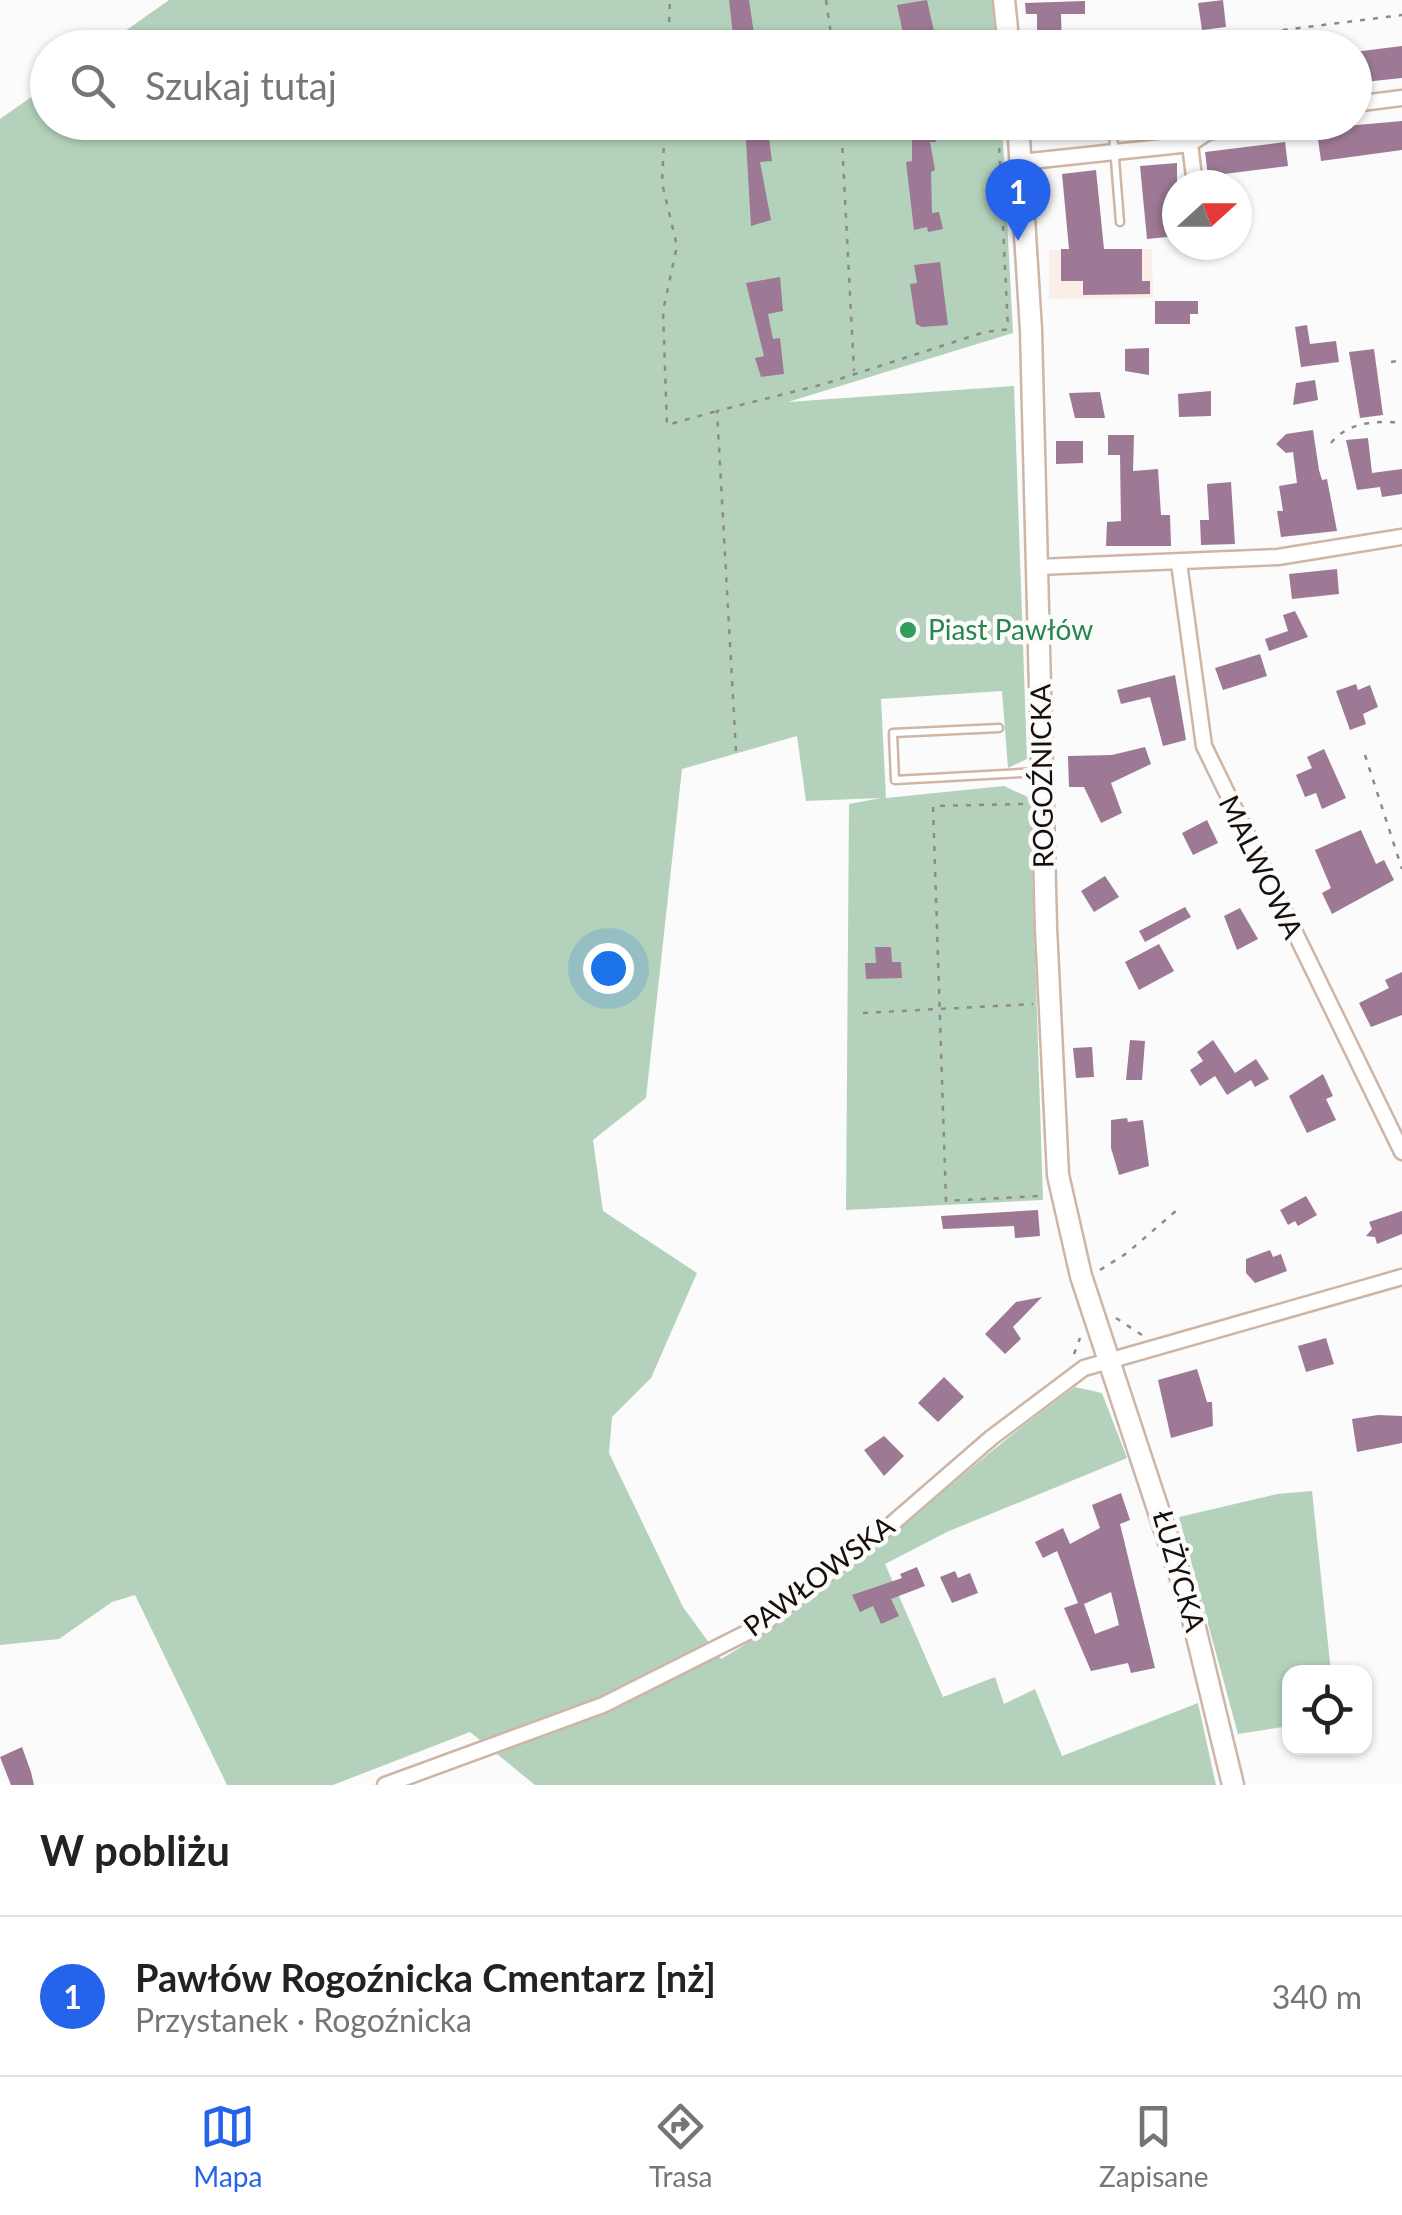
<!DOCTYPE html>
<html lang="pl">
<head>
<meta charset="utf-8">
<style>
	:root { --surface:#fff; --page:#f2f2f2; --text:#222; --muted:#767676; --line:#e0e0e0; --accent:#2563eb }
	body { margin:0; font-family:Lato,sans-serif; background:var(--page); color:var(--text) }
	.controls { position:absolute; right:30px; bottom:30px; display:grid; overflow:hidden; border-radius:20px; box-shadow:0 2px 8px #0004 }
	.controls button { width:90px; height:90px; display:grid; place-items:center; padding:0; border:0; border-bottom:2px solid var(--line); background:var(--surface); color:var(--text); font:50px sans-serif }
	.compass { position:absolute; left:1162px; top:170px; width:90px; height:90px; border-radius:50%; background:var(--surface); box-shadow:0 2px 8px #0004; rotate:69deg }
	.you { position:absolute; left:608px; top:968px; width:35px; height:35px; margin:-25px; border:8px solid #fff; border-radius:50%; background:#1a73e8; box-shadow:0 0 0 15px #1a73e833 }
	.badge { display:grid; place-items:center; width:65px; height:65px; border-radius:50%; background:var(--accent); color:#fff; font-size:32px; font-weight:700 }
	.pin { position:absolute; translate:-50% -82px; filter:drop-shadow(0 2px 5px #0008) }
	.pin::after { content:''; position:absolute; top:52px; width:35px; height:30px; background:inherit; clip-path:polygon(0 0,100% 0,50% 100%) }
	.list { margin:0; padding:0; list-style:none }
	h2 { display:flex; justify-content:space-between; align-items:center; height:130px; margin:0; padding:0 40px; font-size:42px }
	h2 small { font-size:32px; font-weight:400; color:var(--muted) }
	.list li { display:grid; grid-template-columns:65px 1fr auto; gap:30px; align-items:center; box-sizing:border-box; height:160px; padding:0 40px; border-top:2px solid var(--line) }
	.list b { display:block; font-size:38px; white-space:nowrap }
	.list p { margin:0; font-size:32px; white-space:nowrap; color:var(--muted) }
	.list em { font-size:32px; font-style:normal; color:var(--muted) }
	.icon { flex:none; width:55px; height:55px; fill:none; stroke:currentColor; stroke-width:2; stroke-linecap:round; stroke-linejoin:round }
	.map { position:relative; flex:none; width:1402px; height:1785px; overflow:hidden }
	.search { position:absolute; background:var(--surface); box-shadow:0 2px 8px #0004; left:30px; right:30px; top:30px; height:110px; display:flex; align-items:center; gap:25px; box-sizing:border-box; padding:0 35px; border-radius:55px; color:var(--muted); font-size:38px }
	.sheet { height:290px; background:var(--surface) }
	nav { display:flex; justify-content:space-around; align-items:center; box-sizing:border-box; height:140px; border-top:2px solid var(--line); background:var(--surface); font-size:28px; color:var(--muted) }
	nav a { display:grid; justify-items:center; gap:5px }
	nav .on { color:var(--accent) }
	.map>svg:first-child { display:block }
</style>
</head>
<body>
<div class="map">
<svg width="1402" height="1785" viewBox="0 0 1402 1785">
	<rect width="100%" height="100%" fill="#fbfbfb"/>
	<!-- built -->
	<path fill="#fbeee6" d="M 1152,249 L 1153,298 L 1049,299 L 1049,250 Z"/>
	<!-- green -->
	<path fill="#b4d2bb" d="M 169,0 L 993,0 L 997,47 L 101,48 Z
		M 47,86 L 48,122 L 1002,123 L 1013,333 L 788,402 L 1014,386 L 1027,759 L 1008,768 L 1002,691 L 881,699 L 886,798 L 1004,786 L 1030,798 L 1043,1200 L 846,1210 L 849,804 L 881,798 L 806,801 L 797,736 L 682,769 L 646,1098 L 593,1140 L 603,1211 L 697,1273 L 651,1378 L 612,1417 L 609,1453 L 683,1607 L 721,1659 C 850,1584 954,1473 1075,1387 L 1102,1393 L 1127,1458 L 947,1532 L 885,1564 L 943,1697 L 995,1677 L 1004,1704 L 1035,1689 L 1062,1756 L 1198,1703 L 1216,1785 L 535,1785 L 470,1732 L 333,1785 L 227,1785 L 135,1595 L 112,1602 L 59,1639 L 0,1645 L 0,119 Z
		M 1312,1491 L 1331,1672 L 1290,1672 L 1289,1726 L 1238,1734 L 1179,1517 L 1277,1494 Z"/>
	<!-- building -->
	<path fill="#9d7995" fill-rule="evenodd" d="M 729,0 L 749,0 L 755,41 L 734,44 Z
		M 927,0 L 936,40 L 906,47 L 897,5 Z
		M 1223,0 L 1226,27 L 1202,30 L 1198,3 Z
		M 1085,1 L 1085,14 L 1061,14 L 1062,48 L 1037,48 L 1037,14 L 1026,14 L 1025,3 Z
		M 1402,46 L 1402,78 L 1354,83 L 1354,52 Z
		M 1402,121 L 1402,150 L 1321,161 L 1317,132 L 1323,128 Z
		M 745,123 L 767,123 L 772,161 L 760,162 L 771,220 L 751,226 Z
		M 934,123 L 936,142 L 930,142 L 935,170 L 931,172 L 932,213 L 939,212 L 943,229 L 928,232 L 927,227 L 914,230 L 906,162 L 912,161 L 912,125 Z
		M 1285,142 L 1288,166 L 1208,176 L 1205,152 Z
		M 1177,163 L 1177,236 L 1147,239 L 1140,166 Z
		M 1096,170 L 1104,249 L 1142,249 L 1142,281 L 1150,281 L 1150,294 L 1083,295 L 1083,281 L 1061,281 L 1061,249 L 1069,249 L 1062,174 Z
		M 940,262 L 948,325 L 922,327 L 916,324 L 910,284 L 917,283 L 914,265 Z
		M 780,277 L 783,311 L 768,314 L 773,339 L 780,338 L 784,374 L 761,377 L 755,358 L 764,356 L 746,283 Z
		M 1155,301 L 1198,301 L 1198,314 L 1190,314 L 1190,324 L 1155,324 Z
		M 1307,325 L 1310,344 L 1336,341 L 1339,362 L 1301,367 L 1295,327 Z
		M 1149,348 L 1149,375 L 1125,371 L 1125,349 Z
		M 1374,349 L 1383,415 L 1360,418 L 1349,352 Z
		M 1315,380 L 1318,400 L 1293,405 L 1296,383 Z
		M 1211,391 L 1211,416 L 1179,417 L 1178,394 Z
		M 1100,392 L 1105,418 L 1075,418 L 1069,393 Z
		M 1313,430 L 1319,470 L 1322,480 L 1327,479 L 1337,531 L 1281,537 L 1277,511 L 1283,511 L 1279,486 L 1297,483 L 1293,452 L 1286,453 L 1276,444 L 1286,434 Z
		M 1108,435 L 1134,435 L 1133,471 L 1158,469 L 1161,515 L 1170,515 L 1171,546 L 1106,546 L 1107,522 L 1121,521 L 1120,455 L 1108,455 Z
		M 1368,438 L 1372,473 L 1402,469 L 1402,494 L 1382,497 L 1380,487 L 1357,490 L 1346,440 Z
		M 1056,441 L 1083,441 L 1083,463 L 1056,464 Z
		M 1231,482 L 1235,544 L 1201,545 L 1200,520 L 1209,520 L 1207,484 Z
		M 1337,569 L 1339,594 L 1292,599 L 1289,574 Z
		M 1295,611 L 1308,637 L 1269,651 L 1265,639 L 1288,631 L 1283,615 Z
		M 1260,654 L 1267,676 L 1223,690 L 1215,668 Z
		M 1175,675 L 1186,740 L 1163,746 L 1150,697 L 1121,704 L 1117,690 Z
		M 1356,684 L 1358,690 L 1370,685 L 1378,707 L 1363,714 L 1366,724 L 1350,730 L 1336,691 Z
		M 1145,747 L 1151,764 L 1111,783 L 1122,813 L 1101,823 L 1084,787 L 1069,787 L 1068,756 L 1112,755 Z
		M 1324,749 L 1346,798 L 1322,809 L 1316,793 L 1305,797 L 1296,775 L 1312,768 L 1307,757 Z
		M 1207,820 L 1218,843 L 1193,855 L 1182,833 Z
		M 1361,830 L 1376,864 L 1384,860 L 1394,880 L 1332,914 L 1322,893 L 1331,888 L 1315,850 Z
		M 1105,876 L 1119,897 L 1094,912 L 1081,891 Z
		M 1185,907 L 1191,917 L 1145,942 L 1139,931 Z
		M 1240,908 L 1258,939 L 1237,950 L 1224,916 Z
		M 1159,944 L 1174,971 L 1139,990 L 1125,962 Z
		M 875,947 L 891,947 L 892,962 L 901,962 L 902,978 L 866,979 L 865,963 L 876,963 Z
		M 1402,972 L 1402,1015 L 1371,1027 L 1359,1003 L 1389,988 L 1385,980 Z
		M 1130,1040 L 1145,1041 L 1142,1080 L 1126,1080 Z
		M 1213,1040 L 1235,1073 L 1256,1059 L 1269,1079 L 1255,1087 L 1251,1080 L 1227,1095 L 1215,1076 L 1200,1086 L 1190,1070 L 1203,1061 L 1197,1052 Z
		M 1092,1047 L 1094,1077 L 1076,1078 L 1073,1048 Z
		M 1323,1074 L 1333,1096 L 1326,1099 L 1336,1120 L 1307,1133 L 1289,1096 Z
		M 1127,1118 L 1128,1122 L 1143,1120 L 1149,1166 L 1119,1175 L 1111,1148 L 1111,1120 Z
		M 1306,1196 L 1317,1215 L 1298,1226 L 1295,1221 L 1288,1225 L 1280,1210 Z
		M 1038,1210 L 1040,1236 L 1015,1238 L 1014,1226 L 943,1229 L 941,1216 Z
		M 1402,1211 L 1402,1234 L 1377,1244 L 1375,1237 L 1366,1236 L 1372,1229 L 1369,1222 Z
		M 1270,1250 L 1273,1257 L 1281,1254 L 1287,1271 L 1255,1283 L 1246,1273 L 1246,1259 Z
		M 1042,1297 L 1013,1327 L 1021,1339 L 1005,1354 L 985,1334 L 1016,1302 Z
		M 1326,1338 L 1334,1364 L 1306,1372 L 1298,1346 Z
		M 1197,1369 L 1207,1402 L 1212,1402 L 1213,1426 L 1171,1438 L 1158,1380 Z
		M 944,1377 L 964,1397 L 938,1422 L 918,1403 Z
		M 1378,1415 L 1402,1416 L 1402,1443 L 1357,1452 L 1352,1419 Z
		M 884,1436 L 904,1456 L 884,1476 L 864,1450 Z
		M 1121,1493 L 1130,1520 L 1120,1524 L 1155,1668 L 1131,1673 L 1128,1663 L 1091,1671 L 1064,1608 L 1078,1603 L 1057,1551 L 1043,1558 L 1035,1542 L 1063,1528 L 1070,1544 L 1100,1528 L 1092,1505 ZM 1111,1592 L 1119,1625 L 1095,1634 L 1084,1604 Z
		M 917,1567 L 925,1586 L 891,1599 L 899,1616 L 881,1624 L 873,1606 L 860,1612 L 852,1595 L 902,1578 L 900,1574 Z
		M 955,1571 L 958,1578 L 970,1573 L 978,1593 L 952,1603 L 940,1577 Z
		M 22,1747 L 31,1772 L 34,1785 L 11,1785 L 0,1757 Z"/>
	<g fill="none" stroke-linecap="round" stroke-linejoin="round">
		<!-- lane casing -->
		<g stroke="#cdb6a6" stroke-width="11">
			<path id="lane" d="M 1112,122 L 1120,222
				M 999,728 L 893,733 L 895,780 L 1040,772"/>
		</g>
		<!-- street casing -->
		<g stroke="#cdb6a6" stroke-width="19">
			<path id="street" d="M 1354,104 L 1402,98
				M 1190,144 L 1208,132 L 1267,122
				M 1021,162 L 1190,144 L 1195,185
				M 1179,563 L 1204,746 L 1402,1152
				M 1038,567 L 1278,557 L 1402,537
				M 385,1785 L 603,1705 L 762,1625 L 886,1529 L 991,1438 L 1084,1368 L 1402,1277"/>
		</g>
		<!-- secondary casing -->
		<g stroke="#cdb6a6" stroke-width="25">
			<path id="secondary" d="M 1004,0 L 1009,48
				M 1018,122 L 1031,330 L 1046,928 L 1058,1175 L 1081,1276 L 1189,1603 L 1233,1785"/>
		</g>
		<!-- path -->
		<path stroke="#8e8a88" stroke-width="2.5" stroke-dasharray="5 8" stroke-linecap="butt" d="M 826,0 L 833,48
			M 1244,35 L 1402,15
			M 668,48 L 670,0
			M 665,122 L 662,183 L 677,246 L 663,311 L 667,425 L 717,411
			M 841,122 L 854,371
			M 998,122 L 1008,329
			M 1391,362 L 1402,360
			M 1331,443 C 1348,422 1377,420 1402,423
			M 736,751 L 717,411 L 824,384 L 985,332 L 1010,329
			M 1365,755 L 1402,869
			M 1023,804 L 933,806 L 946,1201 L 1039,1196
			M 863,1013 L 1033,1004
			M 1100,1270 L 1127,1253 L 1177,1210
			M 1116,1318 L 1142,1335
			M 1074,1354 L 1080,1338"/>
		<!-- lane -->
		<use href="#lane" stroke="#fff" stroke-width="6"/>
		<!-- street -->
		<use href="#street" stroke="#fff" stroke-width="14"/>
		<!-- secondary -->
		<use href="#secondary" stroke="#fff" stroke-width="20"/>
	</g>
	<!-- markers -->
	<circle fill="#2e9e5b" stroke="#fbfbfb" stroke-width="4" cx="908" cy="630" r="10"/>
	<g text-anchor="middle" stroke-width="9" stroke-linejoin="round" paint-order="stroke">
		<!-- leisure labels -->
		<g font-size="28" fill="#27864d" stroke="#fbfbfb" text-anchor="start">
			<text x="928" y="640">Piast Pawłów</text>
		</g>
		<!-- street labels -->
		<g font-size="28" fill="#170f09" stroke="#fbfbfb">
			<text transform="translate(1042 776) rotate(-91)" y="10">ROGOŹNICKA</text>
			<text transform="translate(1261 867) rotate(64)" y="10">MALWOWA</text>
			<text transform="translate(1179 1571) rotate(74)" y="10">ŁUŻYCKA</text>
			<text transform="translate(819 1576) rotate(-37)" y="10">PAWŁOWSKA</text>
		</g>
	</g>
</svg>
<div class="controls">
<button><svg class="icon" aria-label="locate" viewBox="0 0 24 24"><circle cx="12" cy="12" r="6"/><path d="M12 2v4M12 18v4M2 12h4M18 12h4"/></svg></button>
</div>
<svg class="compass" viewBox="-18 -18 36 36"><path d="M0-13l5 13h-10z" fill="#e53935"/><path d="M0 13l5-13h-10z" fill="#767676"/></svg>
<div class="you"></div>
<div class="pin badge" style="left:1018px;top:241px">1</div>
<div class="search"><svg class="icon" aria-label="search" viewBox="0 0 24 24"><circle cx="10" cy="10" r="6"/><path d="M15 15l6 6"/></svg>Szukaj tutaj</div>
</div>
<section class="sheet">
<h2>W pobliżu<small></small></h2>
<ul class="list">
<li><span class="badge">1</span><div><b>Pawłów Rogoźnicka Cmentarz [nż]</b><p>Przystanek · Rogoźnicka</p></div><em>340 m</em></li>
</ul>
</section>
<nav>
<a class="on"><svg class="icon" aria-label="map" viewBox="0 0 24 24"><path d="M3 6l6-2 6 2 6-2v14l-6 2-6-2-6 2zM9 4v14M15 6v14"/></svg>Mapa</a>
<a><svg class="icon" aria-label="directions" viewBox="0 0 24 24"><path d="M12 3l9 9-9 9-9-9zM9 14v-3h6M13 9l2 2-2 2"/></svg>Trasa</a>
<a><svg class="icon" aria-label="saved" viewBox="0 0 24 24"><path d="M7 4h10v16l-5-4-5 4z"/></svg>Zapisane</a>
</nav>
</body>
</html>
